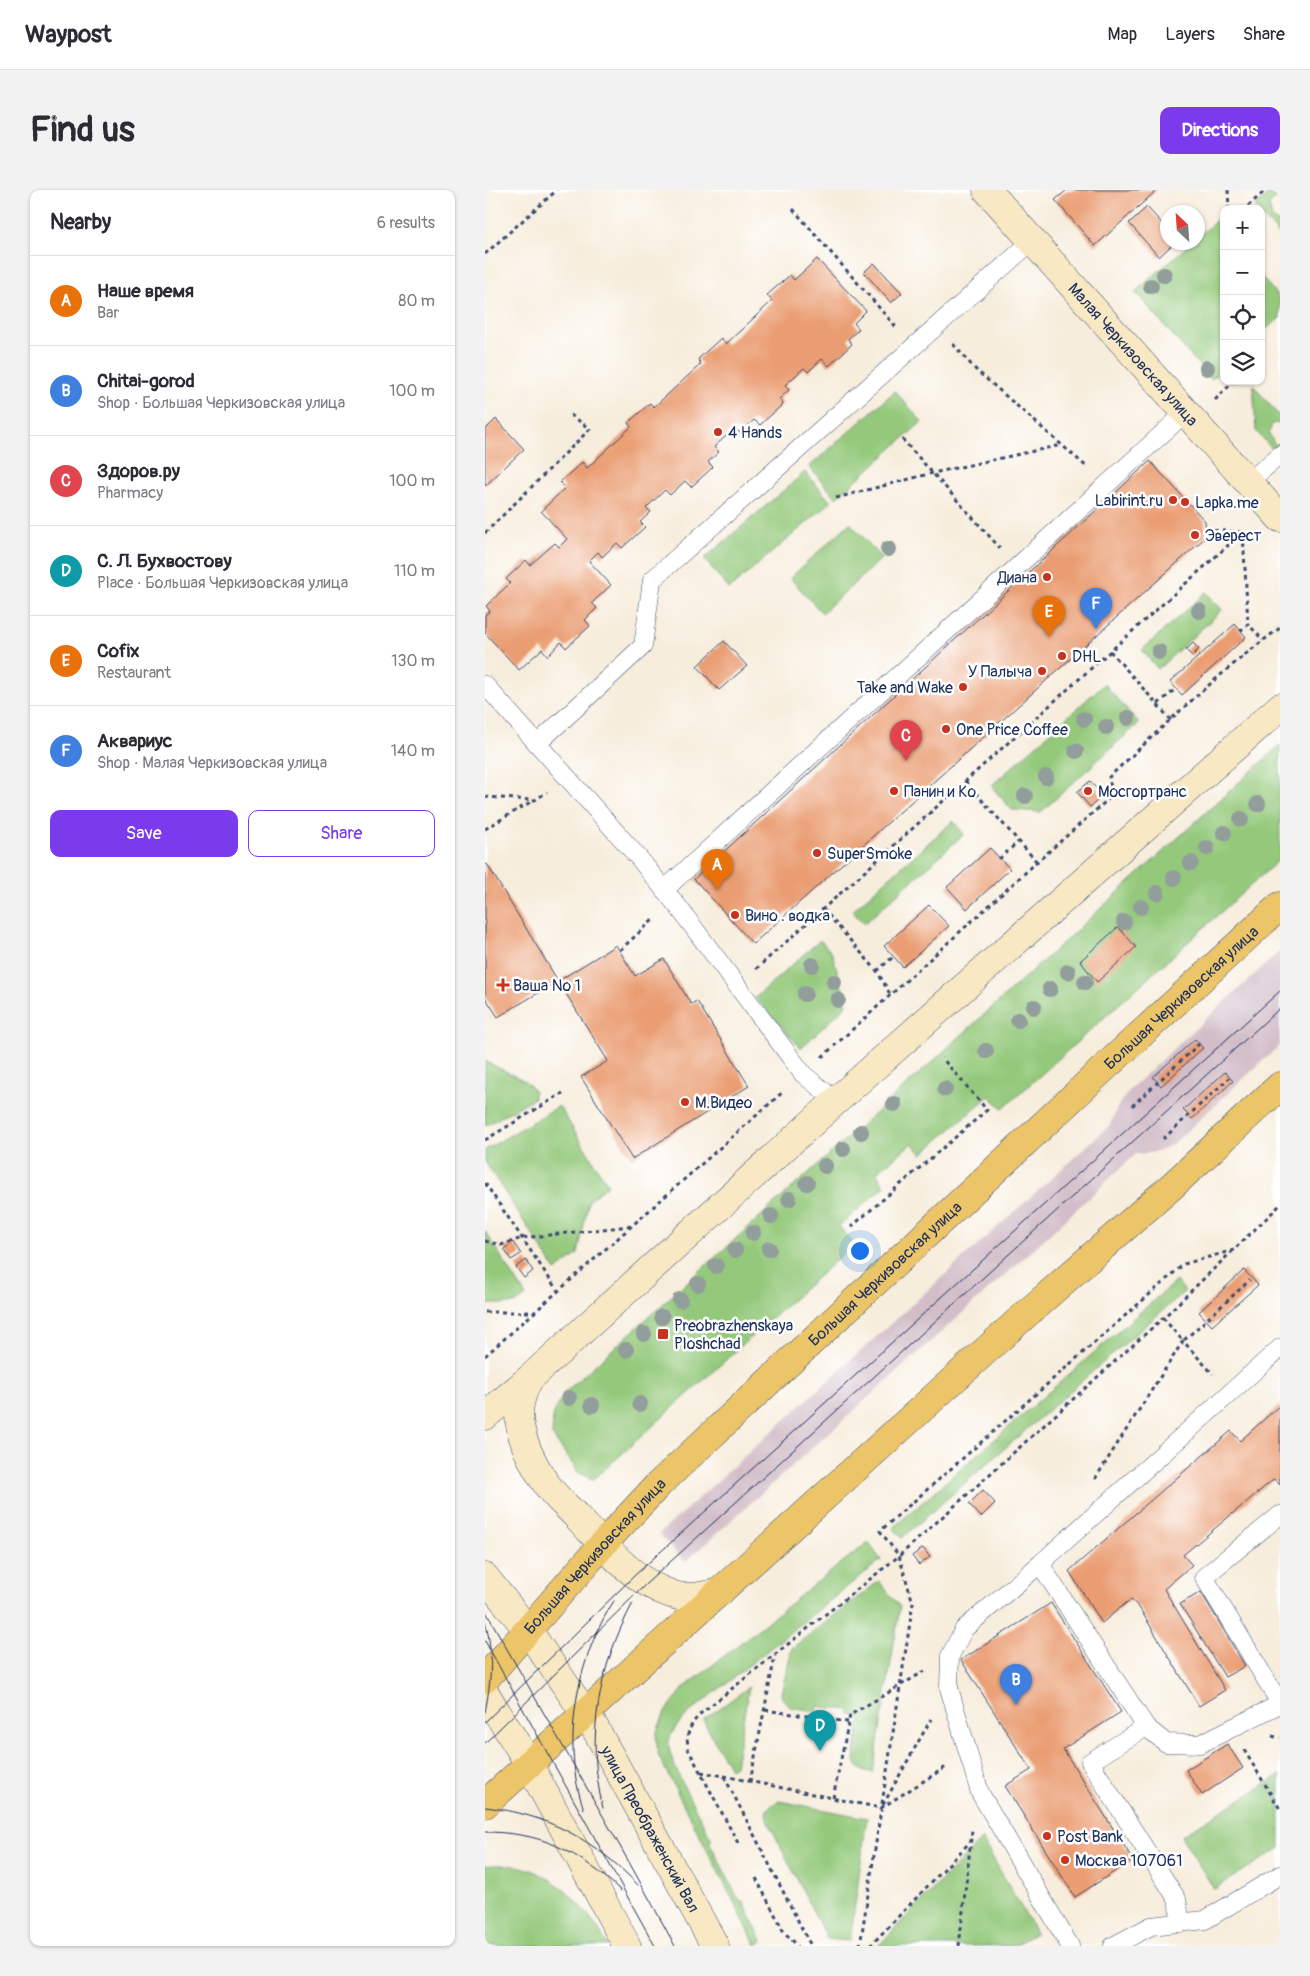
<!DOCTYPE html>
<html lang="en">
<head>
<meta charset="utf-8">
<style>
	:root { --surface:#fff; --page:#f2f2f3; --text:#2b2b33; --muted:#7c7c81; --line:#e1e1e2; --accent:#7c3aed }
	body { margin:0; font-family:Pangolin,sans-serif; background:var(--page); color:var(--text) }
	.controls { position:absolute; right:15px; top:15px; display:grid; overflow:hidden; border-radius:10px; box-shadow:0 1px 4px #0004 }
	.controls button { width:45px; height:45px; display:grid; place-items:center; padding:0; border:0; border-bottom:1px solid var(--line); background:var(--surface); color:var(--text); font:25px sans-serif }
	.compass { position:absolute; left:675px; top:15px; width:45px; height:45px; border-radius:50%; background:var(--surface); box-shadow:0 1px 4px #0004; rotate:335deg }
	.you { position:absolute; left:374px; top:1060px; width:18px; height:18px; margin:-12px; border:4px solid #fff; border-radius:50%; background:#1a73e8; box-shadow:0 0 0 8px #1a73e833 }
	.badge { display:grid; place-items:center; width:32px; height:32px; border-radius:50%; background:var(--accent); color:#fff; font-size:16px; font-weight:700 }
	.pin { position:absolute; translate:-50% -41px; filter:drop-shadow(0 1px 2px #0008) }
	.pin::after { content:''; position:absolute; top:26px; width:18px; height:15px; background:inherit; clip-path:polygon(0 0,100% 0,50% 100%) }
	.list { margin:0; padding:0; list-style:none }
	h2 { display:flex; justify-content:space-between; align-items:center; height:65px; margin:0; padding:0 20px; font-size:21px }
	h2 small { font-size:16px; font-weight:400; color:var(--muted) }
	.list li { display:grid; grid-template-columns:32px 1fr auto; gap:15px; align-items:center; box-sizing:border-box; height:90px; padding:0 20px; border-top:1px solid var(--line) }
	.list b { display:block; font-size:19px; white-space:nowrap }
	.list p { margin:0; font-size:16px; white-space:nowrap; color:var(--muted) }
	.list em { font-size:16px; font-style:normal; color:var(--muted) }
	.actions { display:flex; gap:10px; padding:15px 20px }
	.actions a { flex:1; padding:11px 0; border:1px solid var(--accent); border-radius:10px; text-align:center; font-size:18px; color:var(--accent) }
	.actions .main { background:var(--accent); color:#fff }
	.icon { flex:none; width:28px; height:28px; fill:none; stroke:currentColor; stroke-width:2; stroke-linecap:round; stroke-linejoin:round }
	.map { position:relative; flex:none; width:795px; height:1756px; overflow:hidden; border-radius:10px }
	header { display:flex; align-items:center; gap:30px; box-sizing:border-box; height:70px; padding:0 25px; background:var(--surface); border-bottom:1px solid var(--line) }
	header strong { font-size:24px }
	nav { display:flex; gap:28px; margin-inline-start:auto; font-size:18px }
	.intro { display:flex; align-items:center; justify-content:space-between; box-sizing:border-box; height:120px; padding:0 30px }
	h1 { margin:0; font-size:35px }
	.button { padding:12px 22px; border-radius:10px; background:var(--accent); color:#fff; font-size:18px; font-weight:700 }
	main { display:flex; gap:30px; padding:0 30px }
	aside { flex:1; background:var(--surface); border-radius:10px; box-shadow:0 1px 4px #0004 }
	.map>svg:first-child { display:block }
</style>
</head>
<body>
<header>
<strong>Waypost</strong>
<nav><a>Map</a><a>Layers</a><a>Share</a></nav>
</header>
<div class="intro"><h1>Find us</h1><a class="button">Directions</a></div>
<main>
<aside>
<h2>Nearby<small>6 results</small></h2>
<ul class="list">
<li><span class="badge" style="background:#e8710a">A</span><div><b>Наше время</b><p>Bar</p></div><em>80 m</em></li>
<li><span class="badge" style="background:#3f7fe0">B</span><div><b>Chitai-gorod</b><p>Shop · Большая Черкизовская улица</p></div><em>100 m</em></li>
<li><span class="badge" style="background:#e0444e">C</span><div><b>Здоров.ру</b><p>Pharmacy</p></div><em>100 m</em></li>
<li><span class="badge" style="background:#0f9aa8">D</span><div><b>С. Л. Бухвостову</b><p>Place · Большая Черкизовская улица</p></div><em>110 m</em></li>
<li><span class="badge" style="background:#e8710a">E</span><div><b>Cofix</b><p>Restaurant</p></div><em>130 m</em></li>
<li><span class="badge" style="background:#3f7fe0">F</span><div><b>Аквариус</b><p>Shop · Малая Черкизовская улица</p></div><em>140 m</em></li>
</ul>
<div class="actions"><a class="main">Save</a><a>Share</a></div>
</aside>
<div class="map">
<svg width="795" height="1756" viewBox="0 0 795 1756">
	<rect width="100%" height="100%" fill="#fff"/>
	<filter id="ink" filterUnits="userSpaceOnUse"><feTurbulence type="fractalNoise" baseFrequency=".02" numOctaves="2"/><feDisplacementMap in="SourceGraphic" scale="10" xChannelSelector="R" yChannelSelector="G"/><feConvolveMatrix kernelMatrix="1 2 1 2 8 2 1 2 1" color-interpolation-filters="sRGB"/></filter>
	<filter id="wash" filterUnits="userSpaceOnUse"><feTurbulence type="fractalNoise" baseFrequency=".0096" numOctaves="4" result="noise"/><feDisplacementMap in="SourceGraphic" scale="20" xChannelSelector="R" yChannelSelector="G"/><feGaussianBlur stdDeviation="1.12" result="paint"/><feColorMatrix in="noise" values="0 0 0 0 0 0 0 0 0 0 0 0 0 0 0 0 0 1.4 0 .05"/><feComposite in="paint" operator="in"/></filter>
	<g filter="url(#wash)">
		<rect width="100%" height="100%" fill="#f7eddc"/>
		<!-- industrial -->
		<path fill="#d2bdc8" d="M 795,761 L 795,855 L 689,953 L 672,962 L 651,964 L 542,1065 L 200,1372 L 174,1344 L 625,935 L 633,916 L 647,897 Z"/>
		<!-- green -->
		<path fill="#94c97b" stroke="#587c6c" d="M 788,0 L 795,0 L 795,6 L 784,14 L 787,27 L 795,34 L 795,45 L 776,24 L 776,19 L 772,19 L 770,16 Z
			M 734,28 L 739,103 L 739,179 L 726,189 L 650,102 L 706,53 L 712,52 L 713,47 Z
			M 776,86 L 795,109 L 795,128 L 776,143 Z
			M 768,195 L 795,227 L 795,233 L 787,234 L 784,244 L 790,255 L 795,253 L 795,261 L 792,264 L 771,241 Z
			M 410,201 L 437,232 L 351,308 L 324,277 Z
			M 320,282 L 346,312 L 244,399 L 219,369 Z
			M 365,333 L 397,368 L 337,423 L 305,388 Z
			M 721,402 L 737,420 L 673,479 L 657,460 Z
			M 619,494 L 654,533 L 556,622 L 527,620 L 506,596 Z
			M 795,555 L 795,669 L 518,919 L 504,906 L 437,964 L 427,953 L 391,983 L 400,996 L 354,1036 L 369,1054 L 108,1290 L 93,1282 L 67,1245 L 68,1224 L 79,1203 L 447,872 Z
			M 468,631 L 479,644 L 379,734 L 367,721 Z
			M 335,750 L 347,763 L 362,815 L 316,858 L 270,808 Z
			M 0,871 L 40,891 L 49,900 L 49,908 L 0,936 Z
			M 74,916 L 123,995 L 104,1010 L 93,1064 L 71,1081 L 0,972 L 0,960 Z
			M 0,1041 L 41,1106 L 30,1114 L 0,1114 Z
			M 691,1091 L 700,1101 L 417,1348 L 408,1338 Z
			M 383,1352 L 396,1370 L 204,1523 C 196,1531 187,1540 184,1551 C 180,1567 218,1632 227,1650 L 224,1651 L 255,1712 L 258,1712 L 278,1752 L 271,1755 L 173,1565 L 171,1544 L 180,1522 L 200,1497 Z
			M 394,1391 L 415,1417 L 388,1583 C 382,1581 374,1581 371,1574 C 367,1565 375,1537 376,1527 L 365,1525 L 365,1520 L 332,1516 L 331,1521 L 305,1517 L 297,1508 L 296,1503 L 307,1458 Z
			M 264,1497 L 250,1576 L 245,1579 L 218,1530 Z
			M 795,1585 L 795,1658 L 729,1699 L 696,1646 Z
			M 294,1611 L 382,1628 L 365,1751 L 342,1749 L 282,1629 L 281,1622 L 285,1616 Z
			M 497,1649 L 551,1743 L 528,1756 L 393,1756 Z
			M 9,1675 C 19,1675 31,1675 40,1678 C 78,1690 105,1722 123,1756 L 0,1756 L 0,1676 Z"/>
		<g id="blocks">
			<!-- building -->
			<path fill="#ea9d72" d="M 582,0 L 672,0 L 610,56 L 570,10 Z
				M 662,17 L 682,39 L 682,52 L 690,52 L 674,67 L 644,33 Z
				M 332,69 L 381,121 L 369,133 L 374,139 L 363,149 L 367,154 L 344,176 L 337,169 L 323,182 L 319,178 L 300,195 L 304,200 L 294,209 L 298,214 L 275,235 L 269,230 L 255,243 L 250,238 L 229,257 L 234,262 L 223,272 L 228,277 L 206,297 L 200,291 L 185,305 L 180,300 L 161,318 L 166,322 L 155,332 L 160,337 L 137,358 L 132,353 L 117,367 L 113,362 L 104,371 L 126,395 L 107,413 L 112,418 L 100,430 L 105,436 L 81,458 L 76,452 L 63,466 L 57,459 L 34,480 L 0,443 L 0,425 L 5,421 L 1,416 L 25,393 L 21,389 L 41,370 L 45,375 L 70,353 L 74,357 L 82,349 L 56,321 L 80,298 L 75,292 L 97,272 L 102,278 L 146,237 L 143,233 L 165,213 L 169,217 L 216,174 L 213,169 L 236,148 L 241,154 L 287,111 L 282,105 L 305,85 L 309,90 Z
				M 389,73 L 417,103 L 406,113 L 379,82 Z
				M 11,229 L 39,259 L 0,296 L 0,240 Z
				M 665,271 L 720,331 L 721,347 L 268,754 L 209,689 Z
				M 750,434 L 761,447 L 697,505 L 685,492 Z
				M 239,451 L 262,476 L 234,500 L 212,476 Z
				M 708,453 L 714,459 L 707,466 L 701,460 Z
				M 605,591 L 618,606 L 605,617 L 592,602 Z
				M 505,658 L 525,679 L 482,719 L 462,697 Z
				M 2,674 L 73,791 L 13,827 L 0,807 L 0,675 Z
				M 444,715 L 464,736 L 418,777 L 399,756 Z
				M 633,737 L 651,757 L 612,792 L 595,771 Z
				M 131,755 L 150,786 L 179,769 L 206,814 L 212,811 L 264,896 L 147,969 L 96,887 L 123,871 L 73,791 Z
				M 710,849 L 718,858 L 676,896 L 668,887 Z
				M 740,882 L 748,891 L 707,929 L 698,920 Z
				M 28,1052 L 36,1064 L 26,1070 L 19,1059 Z
				M 41,1070 L 48,1081 L 39,1088 L 31,1077 Z
				M 759,1080 L 773,1095 L 727,1136 L 714,1122 Z
				M 795,1215 L 795,1295 L 789,1289 L 698,1365 L 707,1375 L 679,1399 L 740,1500 L 714,1516 L 655,1419 L 646,1409 L 617,1433 L 584,1381 L 746,1241 L 755,1251 Z
				M 498,1300 L 510,1313 L 496,1327 L 484,1314 Z
				M 438,1358 L 445,1367 L 434,1375 L 427,1366 Z
				M 716,1402 L 760,1476 L 740,1487 L 695,1414 Z
				M 566,1413 L 636,1522 L 578,1559 L 648,1670 L 590,1707 L 520,1596 L 546,1580 L 476,1470 Z
				M 742,1554 L 758,1578 L 717,1605 L 701,1580 Z"/>
		</g>
	</g>
	<g filter="url(#ink)">
		<use href="#blocks" fill-opacity="0" stroke="#3c4c71" stroke-width="1"/>
		<g fill="none" stroke-linecap="round" stroke-linejoin="round">
			<!-- lane casing -->
			<g stroke="#3c4c71" stroke-width="19">
				<path id="lane" d="M 763,292 L 795,265
					M 0,495 L 153,667 L 194,718 L 318,884 L 351,911
					M 53,553 L 158,456 L 167,390 L 547,51
					M 179,700 L 701,222
					M 795,1325 L 719,1387 L 795,1513
					M 555,1374 L 661,1537 L 605,1572 L 692,1709 L 696,1733
					M 661,1537 L 681,1553 L 715,1554 L 795,1514
					M 585,1756 L 495,1603 L 464,1498 L 465,1466 L 479,1439 L 555,1374 L 795,1158
					M 628,1756 L 666,1736 L 720,1730 L 795,1685"/>
			</g>
			<!-- secondary casing -->
			<g stroke="#3c4c71" stroke-width="29">
				<g id="secondary">
					<path id="s1" d="M 502,0 L 795,328"/>
					<path d="M 44,1189 C 36,1205 31,1221 36,1240 C 40,1258 51,1279 62,1295 C 70,1307 83,1317 93,1328 C 121,1357 147,1391 186,1404 C 202,1410 220,1405 235,1402"/>
					<path d="M 0,1226 L 44,1189 L 351,911 L 795,517"/>
					<path id="s2" d="M 0,1387 L 42,1439 L 110,1538 L 230,1756"/>
					<path d="M 0,1503 L 44,1574 L 142,1756"/>
				</g>
			</g>
			<!-- primary casing -->
			<g stroke="#3c4c71" stroke-width="29">
				<g id="primary">
					<path id="s3" d="M 0,1489 L 118,1354 L 173,1295 L 616,881 L 795,716"/>
					<path d="M 0,1614 L 539,1126 L 688,995 L 795,896"/>
				</g>
			</g>
			<!-- path -->
			<path stroke="#3c4c71" stroke-width="3" stroke-dasharray="4 4" stroke-linecap="butt" d="M 743,0 L 744,19
				M 763,16 L 781,0
				M 308,19 L 412,138
				M 0,64 L 72,0
				M 468,154 L 490,179 L 603,278
				M 730,210 L 749,191
				M 417,249 L 515,358
				M 351,308 L 448,283 L 576,255
				M 721,340 L 758,342 L 763,434
				M 0,343 L 105,239 L 83,223
				M 755,441 L 763,434 L 778,450
				M 625,461 L 686,530
				M 673,514 L 691,499
				M 480,591 L 552,672
				M 0,607 L 50,610 L 62,602
				M 0,639 L 49,610
				M 514,669 L 533,652
				M 338,719 L 392,781 L 405,804
				M 135,760 L 169,729
				M 271,779 L 758,342
				M 392,781 L 408,767
				M 337,867 L 552,672 L 627,606 L 624,587 C 679,536 734,482 795,438
				M 647,916 L 714,854
				M 678,949 L 744,888
				M 0,950 L 78,903
				M 0,993 L 72,1100
				M 366,1037 L 502,920 L 457,868
				M 0,1051 L 16,1055 L 37,1048 L 145,1036
				M 0,1122 L 47,1122
				M 678,1128 L 698,1151 L 765,1090
				M 0,1166 L 299,901
				M 610,1289 L 698,1151 L 728,1184
				M 280,1520 L 363,1532
				M 787,1546 L 795,1548
				M 759,1560 L 795,1619
				M 216,1582 L 239,1586 L 326,1756
				M 239,1586 L 396,1618 L 461,1577
				M 265,1592 L 290,1466
				M 348,1608 L 365,1525 L 440,1481
				M 398,1615 L 446,1529
				M 253,1653 L 203,1559 C 201,1543 204,1537 215,1524 L 414,1366 L 678,1128 L 795,1015
				M 271,1688 L 299,1742 L 313,1756
				M 375,1756 L 428,1413 L 414,1366 L 395,1341 L 699,1074 L 749,1060
				M 385,1756 L 485,1652
				M 474,1756 L 487,1640"/>
			<!-- lane -->
			<use href="#lane" stroke="#fff" stroke-width="18"/>
			<!-- secondary -->
			<use href="#secondary" stroke="#f8e8c3" stroke-width="28"/>
			<!-- primary -->
			<use href="#primary" stroke="#edc569" stroke-width="28"/>
			<!-- tram -->
			<path stroke="#1b2f5e" stroke-width="1" d="M 0,1420 C 63,1532 129,1642 190,1756
				M 0,1431 C 9,1462 6,1492 0,1522
				M 0,1451 L 170,1756
				M 0,1532 L 150,1385 L 795,801
				M 0,1553 L 162,1393 L 795,818
				M 0,1617 C 62,1624 110,1650 153,1695
				M 118,1618 C 100,1547 114,1476 148,1413
				M 99,1619 C 75,1555 92,1467 129,1411
				M 0,1642 C 24,1642 51,1646 72,1656 C 93,1665 120,1685 136,1701"/>
		</g>
		<!-- trees -->
		<g fill="#929e9c">
			<circle cx="679" cy="85" r="8"/>
			<circle cx="666" cy="96" r="8"/>
			<circle cx="722" cy="178" r="8"/>
			<circle cx="403" cy="359" r="8"/>
			<circle cx="714" cy="421" r="8"/>
			<circle cx="674" cy="462" r="8"/>
			<circle cx="643" cy="528" r="8"/>
			<circle cx="599" cy="529" r="8"/>
			<circle cx="621" cy="537" r="8"/>
			<circle cx="591" cy="561" r="8"/>
			<circle cx="561" cy="587" r="8"/>
			<circle cx="540" cy="606" r="8"/>
			<circle cx="773" cy="614" r="8"/>
			<circle cx="756" cy="629" r="8"/>
			<circle cx="739" cy="643" r="8"/>
			<circle cx="722" cy="658" r="8"/>
			<circle cx="706" cy="673" r="8"/>
			<circle cx="689" cy="688" r="8"/>
			<circle cx="672" cy="703" r="8"/>
			<circle cx="656" cy="717" r="8"/>
			<circle cx="639" cy="732" r="8"/>
			<circle cx="327" cy="775" r="8"/>
			<circle cx="583" cy="782" r="8"/>
			<circle cx="349" cy="792" r="8"/>
			<circle cx="600" cy="792" r="8"/>
			<circle cx="565" cy="799" r="8"/>
			<circle cx="320" cy="804" r="8"/>
			<circle cx="353" cy="810" r="8"/>
			<circle cx="549" cy="817" r="8"/>
			<circle cx="533" cy="830" r="8"/>
			<circle cx="501" cy="861" r="8"/>
			<circle cx="460" cy="899" r="8"/>
			<circle cx="409" cy="914" r="8"/>
			<circle cx="376" cy="942" r="8"/>
			<circle cx="358" cy="959" r="8"/>
			<circle cx="340" cy="976" r="8"/>
			<circle cx="322" cy="993" r="8"/>
			<circle cx="304" cy="1009" r="8"/>
			<circle cx="286" cy="1026" r="8"/>
			<circle cx="268" cy="1043" r="8"/>
			<circle cx="284" cy="1059" r="8"/>
			<circle cx="250" cy="1060" r="8"/>
			<circle cx="231" cy="1076" r="8"/>
			<circle cx="213" cy="1094" r="8"/>
			<circle cx="195" cy="1110" r="8"/>
			<circle cx="177" cy="1127" r="8"/>
			<circle cx="159" cy="1144" r="8"/>
			<circle cx="141" cy="1160" r="8"/>
			<circle cx="84" cy="1208" r="8"/>
			<circle cx="155" cy="1214" r="8"/>
			<circle cx="107" cy="1215" r="8"/>
		</g>
	</g>
	<!-- markers -->
	<g fill="#c8321e" stroke="#fff" stroke-width="2">
		<circle cx="233" cy="242" r="5"/>
		<circle cx="688" cy="310" r="5"/>
		<circle cx="700" cy="312" r="5"/>
		<circle cx="710" cy="345" r="5"/>
		<circle cx="562" cy="387" r="5"/>
		<circle cx="577" cy="466" r="5"/>
		<circle cx="557" cy="481" r="5"/>
		<circle cx="478" cy="497" r="5"/>
		<circle cx="461" cy="539" r="5"/>
		<circle cx="409" cy="601" r="5"/>
		<circle cx="603" cy="601" r="5"/>
		<circle cx="332" cy="663" r="5"/>
		<circle cx="250" cy="725" r="5"/>
		<path d="M15.5 787.5h5v5h5v5h-5v5h-5v-5h-5v-5h5z"/>
		<circle cx="200" cy="912" r="5"/>
		<rect x="172" y="1138" width="12" height="12" rx="2.5"/>
		<circle cx="562" cy="1646" r="5"/>
		<circle cx="580" cy="1670" r="5"/>
	</g>
	<g text-anchor="middle" stroke-width="5" stroke-linejoin="round" paint-order="stroke">
		<!-- street labels -->
		<g font-size="16" fill="#1b2f5e" stroke="#fff">
			<text dy="6" stroke="none"><textPath href="#s1" startOffset="220">Малая Черкизовская улица</textPath></text>
			<text dy="6" stroke="none"><textPath href="#s3" startOffset="975">Большая Черкизовская улица</textPath></text>
			<text dy="6" stroke="none"><textPath href="#s3" startOffset="570">Большая Черкизовская улица</textPath></text>
			<text dy="6" stroke="none"><textPath href="#s3" startOffset="165">Большая Черкизовская улица</textPath></text>
			<text dy="6" stroke="none"><textPath href="#s2" startOffset="302">улица Преображенский Вал</textPath></text>
		</g>
		<!-- poi labels -->
		<g font-size="16" fill="#1b2f5e" stroke="#fff" text-anchor="start">
			<text x="243" y="248">4 Hands</text>
			<text x="678" y="316" text-anchor="end">Labirint.ru</text>
			<text x="710" y="318">Lapka.me</text>
			<text x="720" y="351">Эверест</text>
			<text x="552" y="393" text-anchor="end">Диана</text>
			<text x="587" y="472">DHL</text>
			<text x="547" y="487" text-anchor="end">У Палыча</text>
			<text x="468" y="503" text-anchor="end">Take and Wake</text>
			<text x="471" y="545">One Price Coffee</text>
			<text x="419" y="607">Панин и Ко</text>
			<text x="613" y="607">Мосгортранс</text>
			<text x="342" y="669">SuperSmoke</text>
			<text x="260" y="731">Вино . водка</text>
			<text x="28" y="801">Ваша № 1</text>
			<text x="210" y="918">М.Видео</text>
			<text x="189" y="1141">Preobrazhenskaya<tspan x="189" dy="18">Ploshchad</tspan></text>
			<text x="572" y="1652">Post Bank</text>
			<text x="590" y="1676">Москва 107061</text>
		</g>
	</g>
</svg>
<div class="controls">
<button>+</button>
<button>−</button>
<button><svg class="icon" aria-label="locate" viewBox="0 0 24 24"><circle cx="12" cy="12" r="6"/><path d="M12 2v4M12 18v4M2 12h4M18 12h4"/></svg></button>
<button><svg class="icon" aria-label="layers" viewBox="0 0 24 24"><path d="M12 4l9 5-9 5-9-5zM3 14l9 5 9-5"/></svg></button>
</div>
<svg class="compass" viewBox="-18 -18 36 36"><path d="M0-13l5 13h-10z" fill="#e53935"/><path d="M0 13l5-13h-10z" fill="#7c7c81"/></svg>
<div class="you"></div>
<div class="pin badge" style="left:232px;top:700px;background:#e8710a">A</div>
<div class="pin badge" style="left:531px;top:1515px;background:#3f7fe0">B</div>
<div class="pin badge" style="left:421px;top:571px;background:#e0444e">C</div>
<div class="pin badge" style="left:335px;top:1561px;background:#0f9aa8">D</div>
<div class="pin badge" style="left:564px;top:447px;background:#e8710a">E</div>
<div class="pin badge" style="left:611px;top:439px;background:#3f7fe0">F</div>
</div>
</main>
</body>
</html>
